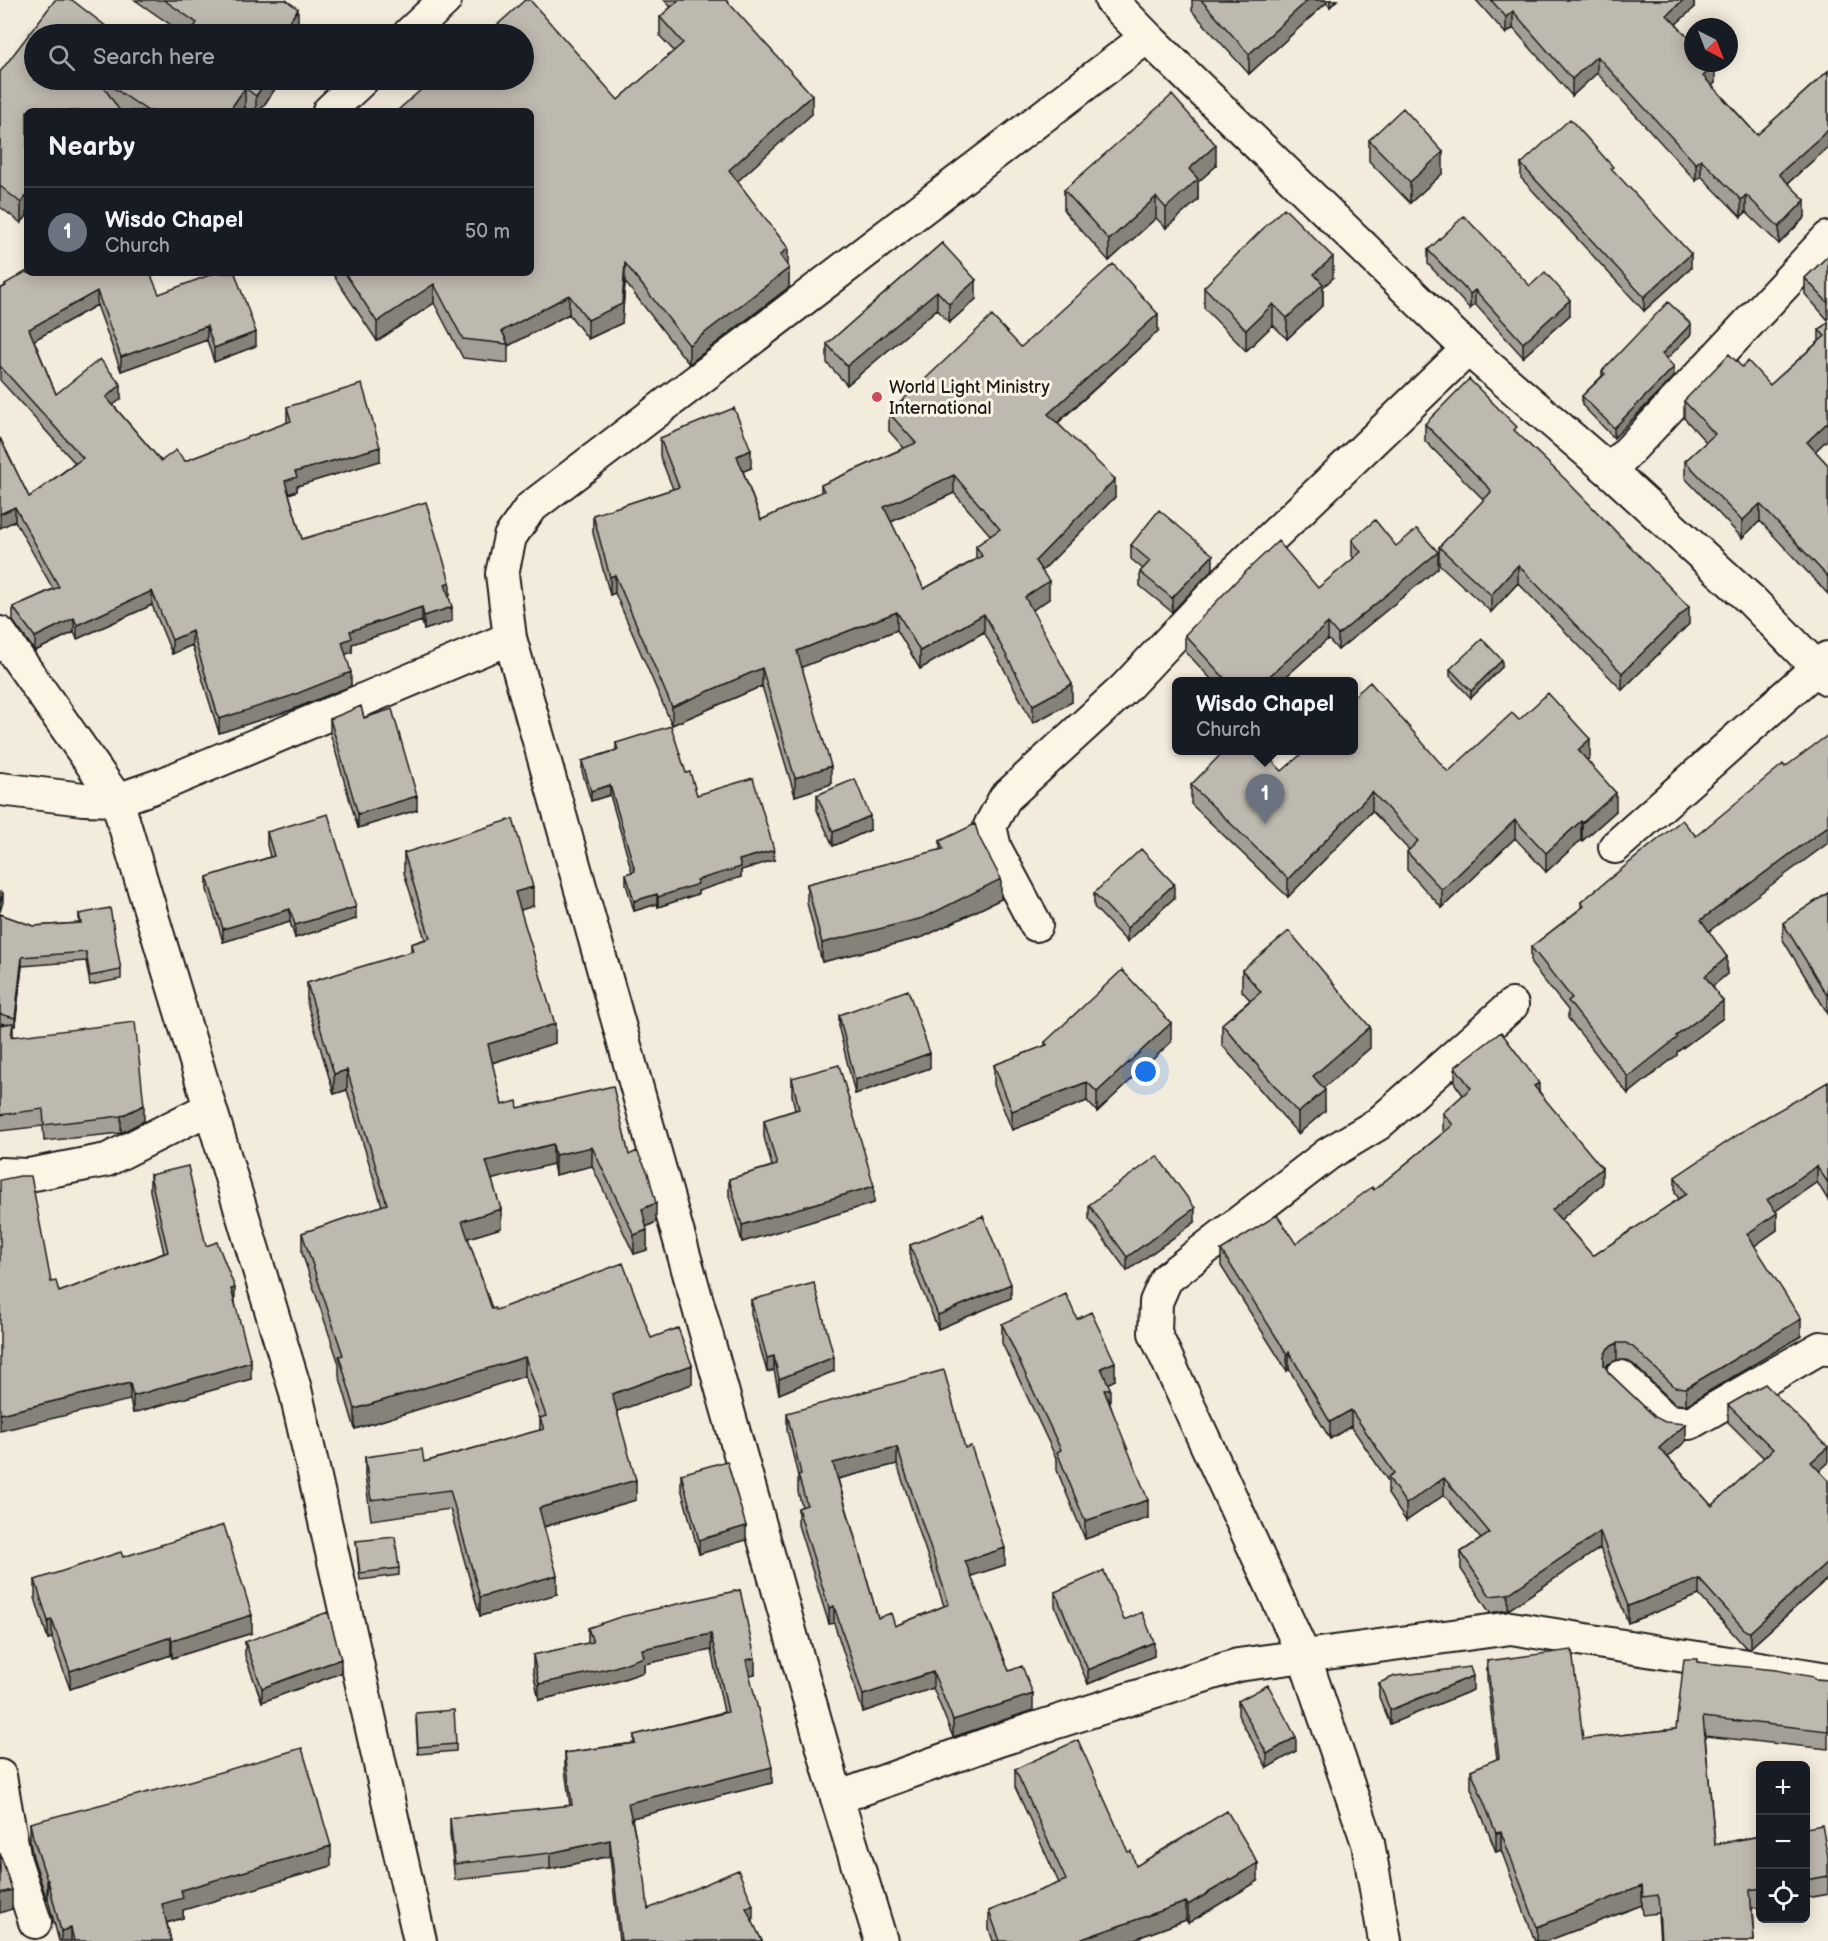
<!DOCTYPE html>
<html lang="en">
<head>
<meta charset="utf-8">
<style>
	:root { --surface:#171b24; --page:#242831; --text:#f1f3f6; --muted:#9ea1a6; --line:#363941; --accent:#d1495b }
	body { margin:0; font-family:"Balsamiq Sans",sans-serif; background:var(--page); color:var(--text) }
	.controls { position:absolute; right:18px; bottom:18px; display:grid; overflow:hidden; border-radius:9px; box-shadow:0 3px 15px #0003 }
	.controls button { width:54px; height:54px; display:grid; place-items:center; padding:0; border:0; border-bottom:2px solid var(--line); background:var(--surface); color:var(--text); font:30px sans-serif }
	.compass { position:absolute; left:1684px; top:18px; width:54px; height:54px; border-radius:50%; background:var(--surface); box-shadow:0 3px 15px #0003; rotate:138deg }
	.you { position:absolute; left:1146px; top:1072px; width:21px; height:21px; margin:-15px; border:4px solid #fff; border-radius:50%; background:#1a73e8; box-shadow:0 0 0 9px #1a73e833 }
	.badge { display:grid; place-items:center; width:39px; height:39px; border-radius:50%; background:var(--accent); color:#fff; font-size:20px; font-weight:700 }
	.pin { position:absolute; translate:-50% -50px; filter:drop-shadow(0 2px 3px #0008) }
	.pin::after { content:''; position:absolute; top:32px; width:21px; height:18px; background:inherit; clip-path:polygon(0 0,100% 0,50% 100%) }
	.popup { position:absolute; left:1172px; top:677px; width:186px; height:78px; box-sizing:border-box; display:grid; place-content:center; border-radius:9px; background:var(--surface); filter:drop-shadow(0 2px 4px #0005); font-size:20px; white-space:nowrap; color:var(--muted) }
	.popup b { font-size:22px; color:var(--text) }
	.popup::after { content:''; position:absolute; left:50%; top:100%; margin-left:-12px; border:12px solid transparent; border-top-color:var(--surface) }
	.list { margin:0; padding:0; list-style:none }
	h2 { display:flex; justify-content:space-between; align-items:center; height:78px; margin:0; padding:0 24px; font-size:26px }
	h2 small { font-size:20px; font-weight:400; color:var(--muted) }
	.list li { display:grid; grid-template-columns:39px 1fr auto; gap:18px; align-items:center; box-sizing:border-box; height:90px; padding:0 24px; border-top:2px solid var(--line) }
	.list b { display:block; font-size:22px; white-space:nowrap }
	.list p { margin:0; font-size:20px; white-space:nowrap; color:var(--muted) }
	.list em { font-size:20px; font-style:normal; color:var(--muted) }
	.icon { flex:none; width:33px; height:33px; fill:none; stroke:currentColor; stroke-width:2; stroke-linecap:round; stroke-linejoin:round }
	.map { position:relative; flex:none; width:1828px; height:1941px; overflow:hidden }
	.search { position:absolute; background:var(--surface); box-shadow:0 3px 15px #0003; left:24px; top:24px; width:510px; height:66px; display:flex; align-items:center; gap:15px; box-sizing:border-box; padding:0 21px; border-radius:33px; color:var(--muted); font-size:22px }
	.panel { position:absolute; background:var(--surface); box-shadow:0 3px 15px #0003; left:24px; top:108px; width:510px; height:168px; border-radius:9px }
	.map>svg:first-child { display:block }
</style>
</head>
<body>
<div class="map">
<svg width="1828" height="1941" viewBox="0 0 1828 1941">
	<rect width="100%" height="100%" fill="#f3ecdd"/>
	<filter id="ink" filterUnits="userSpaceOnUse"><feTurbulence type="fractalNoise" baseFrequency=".0167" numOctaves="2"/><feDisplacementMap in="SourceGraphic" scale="12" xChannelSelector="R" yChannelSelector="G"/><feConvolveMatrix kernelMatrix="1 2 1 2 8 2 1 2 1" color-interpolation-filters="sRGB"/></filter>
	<g filter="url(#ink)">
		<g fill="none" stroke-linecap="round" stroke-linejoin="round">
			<!-- minor casing -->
			<g stroke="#1c1c1c" stroke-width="36">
				<path id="minor" d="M 1111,0 L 1147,37 L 1468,349 L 1610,471 L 1751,600 L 1828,679
					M 409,34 L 445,0
					M 329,111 L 362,80
					M 1610,471 L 1828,238
					M 0,633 L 117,800 L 295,1389 L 420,1941
					M 0,789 L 83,799 L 117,800 L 163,784 L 510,638
					M 1615,847 L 1828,658
					M 1036,925 L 995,848 L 990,826 L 1005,798 L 1124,689 L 1223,584 L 1468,349
					M 0,1174 L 29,1175 L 107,1160 L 210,1108
					M 1621,1377 L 1667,1421 L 1690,1423 L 1820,1348 L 1828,1349
					M 0,1776 L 15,1861 L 35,1922
					M 837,1798 L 999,1740 L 1238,1665 L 1511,1628 L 1828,1679
					M 881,1941 L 837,1798 L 510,638 L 502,574 L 510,537 L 530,508 L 1147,37
					M 1385,1941 L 1368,1843 L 1304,1656 L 1155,1333 L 1156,1302 L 1166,1279 L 1328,1154 L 1378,1124 L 1512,1005"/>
			</g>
			<!-- minor -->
			<use href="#minor" stroke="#fcf5e5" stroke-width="32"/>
		</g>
		<!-- wall -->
		<path fill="#a39f96" stroke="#1c1c1c" stroke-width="1.5" fill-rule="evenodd" d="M 135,0 L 286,0 L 298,29 L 294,34 L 184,34 Z
			M 664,0 L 726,0 L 812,114 L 737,181 L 788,266 L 789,287 L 689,364 L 625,282 L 622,323 L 588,339 L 569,314 L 508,346 L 508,363 L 463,358 L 434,303 L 377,341 L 332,273 L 531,273 L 618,100 L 674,51 L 660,36 L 660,17 L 671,7 Z
			M 1192,0 L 1337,0 L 1330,7 L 1326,3 L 1249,74 L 1192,11 Z
			M 1476,0 L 1696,0 L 1694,2 L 1694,8 L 1676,24 L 1715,83 L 1712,85 L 1757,135 L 1828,71 L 1828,147 L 1788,183 L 1805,217 L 1779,244 L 1746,212 L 1741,217 L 1701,176 L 1696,181 L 1597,73 L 1572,96 L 1513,28 L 1506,34 Z
			M 0,72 L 34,80 L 281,80 L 260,111 L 250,111 L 245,108 L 243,111 L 27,111 L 27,216 L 21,223 L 0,207 Z
			M 1369,140 L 1443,173 L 1410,203 L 1369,161 Z
			M 1521,164 L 1691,268 L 1644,311 L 1521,178 Z
			M 1216,166 L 1198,182 L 1198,200 L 1166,228 L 1156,218 L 1109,261 L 1064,211 L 1064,190 Z
			M 942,243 L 976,299 L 949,323 L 937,309 L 847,385 L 827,363 L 827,344 Z
			M 1428,250 L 1530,286 L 1570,315 L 1523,357 L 1475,304 L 1470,309 L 1428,264 Z
			M 1828,256 L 1828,320 L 1805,294 L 1805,278 Z
			M 1333,278 L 1323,287 L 1323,305 L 1287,339 L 1273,325 L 1246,351 L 1204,308 L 1204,287 Z
			M 5,284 L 159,294 L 256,346 L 214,362 L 207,340 L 121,371 L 97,305 L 34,340 L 56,394 L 121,399 L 113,405 L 161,461 L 185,461 L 287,423 L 287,407 L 380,461 L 297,486 L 297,491 L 289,494 L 302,539 L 450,596 L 449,596 L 452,621 L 424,630 L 422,621 L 352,644 L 352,652 L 345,654 L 351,686 L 291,710 L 219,733 L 192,645 L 172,654 L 152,605 L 77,639 L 74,632 L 35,651 L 13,621 L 13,607 L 53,589 L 15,521 L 0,438 L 29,497 L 75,463 L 0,380 L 0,289 L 5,286 Z
			M 1828,322 L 1828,439 L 1815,451 L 1828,465 L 1828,594 L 1760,521 L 1742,538 L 1685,478 L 1685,461 L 1706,442 L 1684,418 L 1684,401 L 1742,367 L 1770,385 L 1819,341 L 1819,330 Z
			M 1158,331 L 1058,423 L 1115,497 L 1042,571 L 1049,599 L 1032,610 L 1072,702 L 1033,723 L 984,632 L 920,669 L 897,630 L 802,667 L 831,784 L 795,796 L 762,686 L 672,725 L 615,593 L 610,595 L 593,533 L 593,515 L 673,489 L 660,456 L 660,438 L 751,468 L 743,471 L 761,520 L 821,492 L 821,485 L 904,448 L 889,431 L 889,413 L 1021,347 ZM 954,493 L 991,536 L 976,546 L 976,559 L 924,589 L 891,522 Z
			M 1691,334 L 1666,359 L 1674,377 L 1614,438 L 1582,405 L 1582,396 L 1602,376 L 1602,371 Z
			M 1425,424 L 1517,433 L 1689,624 L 1622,690 L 1518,583 L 1491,612 L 1439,564 L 1439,547 L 1484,500 L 1425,441 Z
			M 1352,540 L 1396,546 L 1438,568 L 1338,650 L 1328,639 L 1281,681 L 1213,681 L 1185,651 L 1185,635 L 1318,588 L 1354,558 L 1352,556 Z
			M 1131,545 L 1213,569 L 1172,612 L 1140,586 L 1140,572 L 1143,569 L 1131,559 Z
			M 1502,667 L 1471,698 L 1450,676 L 1450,669 Z
			M 364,718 L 417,810 L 358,828 L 330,733 L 330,719 Z
			M 1519,720 L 1590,757 L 1587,760 L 1616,811 L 1582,841 L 1581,840 L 1546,872 L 1515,838 L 1442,908 L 1407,870 L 1407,852 L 1409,850 L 1372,811 L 1288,897 L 1191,804 L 1191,785 L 1282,771 L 1448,772 Z
			M 616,743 L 686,773 L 697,795 L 774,860 L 741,870 L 741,877 L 698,891 L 698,894 L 658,907 L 657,904 L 634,911 L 626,884 L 626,874 L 632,872 L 610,795 L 591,801 L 582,771 L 582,761 L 616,750 Z
			M 817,795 L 870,830 L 833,846 L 817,810 Z
			M 267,832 L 356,919 L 295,938 L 290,922 L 223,942 L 207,890 L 207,877 L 270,857 L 267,845 Z
			M 940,841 L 1001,899 L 923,937 L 822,962 L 807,903 L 807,884 L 940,850 Z
			M 404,853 L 533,906 L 520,910 L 555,1043 L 492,1063 L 502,1105 L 518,1108 L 629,1155 L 656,1222 L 646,1227 L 647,1250 L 634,1254 L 592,1166 L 555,1175 L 553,1164 L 492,1179 L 501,1228 L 468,1238 L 492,1309 L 651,1338 L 692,1384 L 617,1411 L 636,1500 L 544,1527 L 557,1594 L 480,1616 L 450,1509 L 371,1520 L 365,1476 L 365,1457 L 424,1462 L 540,1430 L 540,1419 L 525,1376 L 355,1429 L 339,1375 L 339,1364 L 302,1253 L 302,1233 L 382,1206 L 347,1090 L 334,1094 L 307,1003 L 307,983 L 411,952 L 411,944 L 425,939 L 404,873 Z
			M 1094,893 L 1174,898 L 1127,942 L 1094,907 Z
			M 1828,893 L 1828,1014 L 1783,940 L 1783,923 Z
			M 1581,902 L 1709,931 L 1727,974 L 1712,986 L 1723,1018 L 1677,1052 L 1677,1055 L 1628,1094 L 1568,1018 L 1568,1010 L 1531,964 L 1531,947 L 1581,908 Z
			M 0,914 L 33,926 L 79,923 L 79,914 L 121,970 L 121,979 L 90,985 L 86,961 L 22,966 L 15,1026 L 13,1026 L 13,1036 L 144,1121 L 121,1133 L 44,1141 L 43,1126 L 0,1131 L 0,1025 L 5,1024 L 0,1023 Z
			M 1242,970 L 1370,1048 L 1323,1088 L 1325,1111 L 1298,1134 L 1222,1045 L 1222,1024 L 1250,1000 L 1242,991 Z
			M 839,1015 L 930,1068 L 855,1094 L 839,1029 Z
			M 1045,1042 L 1171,1042 L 1097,1112 L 1087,1101 L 1012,1130 L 994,1085 L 994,1065 L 1045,1046 Z
			M 1455,1067 L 1539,1091 L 1602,1184 L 1560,1219 L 1593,1256 L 1679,1199 L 1675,1193 L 1675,1177 L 1828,1082 L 1828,1200 L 1817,1182 L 1775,1211 L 1777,1230 L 1754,1246 L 1801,1336 L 1686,1405 L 1675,1404 L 1633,1364 L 1626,1360 L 1617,1360 L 1608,1364 L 1606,1369 L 1609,1373 L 1655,1417 L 1686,1441 L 1668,1457 L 1712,1506 L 1764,1458 L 1728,1422 L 1728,1405 L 1828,1463 L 1819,1471 L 1828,1480 L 1828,1578 L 1750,1648 L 1746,1648 L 1699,1595 L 1628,1623 L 1600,1548 L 1508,1610 L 1490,1613 L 1461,1569 L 1461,1552 L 1481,1539 L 1444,1495 L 1406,1521 L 1388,1494 L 1388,1481 L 1351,1426 L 1330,1439 L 1289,1369 L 1287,1371 L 1221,1266 L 1221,1250 L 1296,1244 L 1374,1190 L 1444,1132 L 1443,1130 L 1443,1113 L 1463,1095 L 1455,1084 Z
			M 792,1078 L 874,1203 L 742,1242 L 729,1196 L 729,1179 L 772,1166 L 764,1137 L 764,1120 L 795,1110 L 792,1095 Z
			M 150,1175 L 206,1246 L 235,1303 L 251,1379 L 133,1413 L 130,1400 L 51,1282 L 59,1292 L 164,1253 L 150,1191 Z
			M 1089,1205 L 1195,1222 L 1127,1271 L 1089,1219 Z
			M 910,1245 L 1011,1298 L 938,1329 L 910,1260 Z
			M 751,1300 L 834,1371 L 779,1394 L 774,1370 L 767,1372 L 751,1314 Z
			M 1077,1319 L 1115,1380 L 1108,1383 L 1110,1404 L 1148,1518 L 1085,1539 L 1057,1470 L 1057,1460 L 1002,1343 L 1002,1324 Z
			M 787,1413 L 965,1448 L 1005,1565 L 971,1576 L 1009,1671 L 1033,1710 L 953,1737 L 933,1688 L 863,1712 L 834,1623 L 829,1624 L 798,1525 L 798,1508 L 802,1507 L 798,1492 L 798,1476 L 787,1430 ZM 897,1464 L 944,1606 L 895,1626 L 878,1618 L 838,1479 Z
			M 681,1474 L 746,1540 L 699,1554 L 681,1488 Z
			M 356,1541 L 399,1568 L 399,1575 L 360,1580 Z
			M 123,1557 L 252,1633 L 172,1658 L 171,1655 L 70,1689 L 52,1638 L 48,1639 L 35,1598 L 35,1580 Z
			M 740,1590 L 755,1674 L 749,1675 L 772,1783 L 632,1818 L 648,1909 L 753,1921 L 752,1921 L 762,1941 L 619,1941 L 610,1856 L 550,1869 L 455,1880 L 450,1834 L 450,1818 L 570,1806 L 565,1769 L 565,1753 L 634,1743 L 634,1735 L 724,1712 L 711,1650 L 644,1664 L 644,1672 L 612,1683 L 539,1700 L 533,1671 L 533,1655 L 588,1643 L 588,1628 Z
			M 1055,1592 L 1124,1620 L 1154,1656 L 1088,1684 L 1055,1606 Z
			M 245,1642 L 341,1673 L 262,1702 L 245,1656 Z
			M 1487,1661 L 1583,1739 L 1676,1729 L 1697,1662 L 1814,1679 L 1828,1680 L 1828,1749 L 1705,1736 L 1715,1844 L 1761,1836 L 1761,1907 L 1752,1908 L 1754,1941 L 1660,1941 L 1658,1913 L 1643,1915 L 1642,1905 L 1547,1941 L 1535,1941 L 1501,1850 L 1496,1852 L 1471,1788 L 1471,1770 L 1497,1759 L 1487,1679 Z
			M 1379,1683 L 1473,1690 L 1390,1724 L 1379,1697 Z
			M 1238,1701 L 1296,1751 L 1267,1768 L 1238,1715 Z
			M 416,1720 L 456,1744 L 456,1751 L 418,1754 Z
			M 1015,1769 L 1128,1852 L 1136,1866 L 1258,1881 L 1188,1923 L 1186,1920 L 1129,1941 L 993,1941 L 989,1929 L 989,1911 L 1059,1883 L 1015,1787 Z
			M 30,1823 L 331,1866 L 183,1910 L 183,1918 L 167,1923 L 171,1941 L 59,1941 L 48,1900 L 47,1900 L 33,1857 L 30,1843 Z
			M 1806,1828 L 1828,1857 L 1828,1894 L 1806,1898 Z"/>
		<!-- shaded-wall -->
		<path fill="#85827a" stroke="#1c1c1c" stroke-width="1.5" d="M 1308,0 L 1326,0 L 1326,3 L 1249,74 L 1249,54 Z
			M 1330,0 L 1337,0 L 1330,7 Z
			M 1683,0 L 1696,0 L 1694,2 L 1694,8 L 1667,32 L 1667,15 Z
			M 298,9 L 298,29 L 294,34 L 281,34 Z
			M 1513,11 L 1513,28 L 1506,34 L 1506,17 Z
			M 1597,56 L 1597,73 L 1572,96 L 1572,79 Z
			M 1715,66 L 1715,83 L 1703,93 L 1703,76 Z
			M 267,80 L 281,80 L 260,111 L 256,111 L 256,96 Z
			M 245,88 L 245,108 L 243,111 L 229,111 Z
			M 812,95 L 812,114 L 729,189 L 729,170 Z
			M 1828,130 L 1828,147 L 1779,191 L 1779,174 Z
			M 1216,145 L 1216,166 L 1198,182 L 1198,200 L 1166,228 L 1166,208 L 1189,169 Z
			M 1443,152 L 1443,173 L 1410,203 L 1410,182 Z
			M 1701,159 L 1701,176 L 1696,181 L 1696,164 Z
			M 27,195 L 27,216 L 21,223 L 21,203 Z
			M 1746,195 L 1746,212 L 1741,217 L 1741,200 Z
			M 1156,197 L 1156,218 L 1109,261 L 1109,240 Z
			M 1805,200 L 1805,217 L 1779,244 L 1779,227 Z
			M 788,248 L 788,267 L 780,255 Z
			M 1691,254 L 1691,268 L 1644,311 L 1644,297 Z
			M 1333,257 L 1333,278 L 1323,287 L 1323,305 L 1287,339 L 1287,318 L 1314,274 Z
			M 625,263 L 625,282 L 622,323 L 588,339 L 588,320 Z
			M 789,268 L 789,287 L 689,364 L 689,345 Z
			M 976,280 L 976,299 L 949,323 L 949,304 Z
			M 434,284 L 434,303 L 377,341 L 377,322 Z
			M 1475,290 L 1475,304 L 1470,309 L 1470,294 Z
			M 97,291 L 97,305 L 29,343 L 29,329 Z
			M 937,291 L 937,309 L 847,385 L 847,366 Z
			M 569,295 L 569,314 L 508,346 L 508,344 L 502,331 Z
			M 1570,300 L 1570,315 L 1523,357 L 1523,343 Z
			M 1273,304 L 1273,325 L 1246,351 L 1246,330 Z
			M 1158,314 L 1158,331 L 1048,431 L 1048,414 Z
			M 1691,324 L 1691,334 L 1662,364 L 1662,354 Z
			M 207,326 L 207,340 L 121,371 L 121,357 Z
			M 256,332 L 256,346 L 214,362 L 214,348 Z
			M 1674,367 L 1674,377 L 1614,438 L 1614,428 Z
			M 121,385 L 121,399 L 106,411 L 106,397 Z
			M 1828,422 L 1828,439 L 1807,459 L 1807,442 Z
			M 380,447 L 380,461 L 297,486 L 297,491 L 285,495 L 285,481 L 295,472 Z
			M 751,450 L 751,468 L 737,474 L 737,456 Z
			M 954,475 L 954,493 L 884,525 L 884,507 Z
			M 1115,479 L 1115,497 L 1035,578 L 1035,561 Z
			M 1760,504 L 1760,521 L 1742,538 L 1742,521 Z
			M 15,507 L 15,521 L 0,528 L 0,514 Z
			M 1438,552 L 1438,568 L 1338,650 L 1338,635 Z
			M 1213,555 L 1213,569 L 1172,612 L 1172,598 Z
			M 1518,565 L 1518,583 L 1491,612 L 1491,595 Z
			M 615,575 L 615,593 L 610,595 L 610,577 Z
			M 1049,581 L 1049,599 L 1025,615 L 1025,597 Z
			M 450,582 L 450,596 L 445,598 L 445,584 Z
			M 152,591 L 152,605 L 77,639 L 77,625 Z
			M 422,607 L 422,621 L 352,644 L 352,652 L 342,656 L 342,642 L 350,631 Z
			M 452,607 L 452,621 L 424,630 L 424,616 Z
			M 1689,607 L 1689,624 L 1622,690 L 1622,673 Z
			M 897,612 L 897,630 L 797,669 L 797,651 Z
			M 984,614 L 984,632 L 920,669 L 920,651 Z
			M 74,618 L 74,632 L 35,651 L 35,637 Z
			M 1328,623 L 1328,639 L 1281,681 L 1264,681 Z
			M 192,631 L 192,645 L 172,654 L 172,640 Z
			M 1502,660 L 1502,667 L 1471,698 L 1471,691 Z
			M 762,668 L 762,686 L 672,725 L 672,707 Z
			M 351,672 L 351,686 L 291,710 L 219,733 L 219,719 Z
			M 1072,684 L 1072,702 L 1033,723 L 1033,705 Z
			M 1590,739 L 1590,757 L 1578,768 L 1578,750 Z
			M 831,766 L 831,784 L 795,796 L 795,778 Z
			M 610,785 L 610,795 L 591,801 L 591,791 Z
			M 1372,792 L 1372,811 L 1288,897 L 1288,879 Z
			M 1616,793 L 1616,811 L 1582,841 L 1582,823 Z
			M 417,796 L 417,810 L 358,828 L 358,814 Z
			M 870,816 L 870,830 L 833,846 L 833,832 Z
			M 1515,820 L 1515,838 L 1442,908 L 1442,890 Z
			M 1581,821 L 1581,840 L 1546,872 L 1546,853 Z
			M 1828,826 L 1828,843 L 1701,937 L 1701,920 Z
			M 774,850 L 774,860 L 741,870 L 741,877 L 698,891 L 698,894 L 658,907 L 658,897 L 697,880 L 739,860 Z
			M 1001,879 L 1001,899 L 923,937 L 822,962 L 822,943 Z
			M 1174,884 L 1174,898 L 1127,942 L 1127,928 Z
			M 533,887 L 533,906 L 515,912 L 515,892 Z
			M 3,893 L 3,902 L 0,912 L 0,903 Z
			M 657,894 L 657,904 L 634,911 L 634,901 Z
			M 356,907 L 356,919 L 295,938 L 295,925 Z
			M 290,909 L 290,922 L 223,942 L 223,929 Z
			M 22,957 L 22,966 L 15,1026 L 15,1018 Z
			M 1727,957 L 1727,974 L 1705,993 L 1705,976 Z
			M 1723,1001 L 1723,1018 L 1677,1052 L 1677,1055 L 1628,1094 L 1628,1077 L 1676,1036 Z
			M 1171,1023 L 1171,1042 L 1097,1112 L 1097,1092 Z
			M 555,1024 L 555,1043 L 488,1064 L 488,1044 Z
			M 1370,1027 L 1370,1048 L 1313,1097 L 1313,1076 Z
			M 930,1053 L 930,1068 L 855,1094 L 855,1080 Z
			M 347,1070 L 347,1090 L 334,1094 L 334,1074 Z
			M 1087,1082 L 1087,1101 L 1012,1130 L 1012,1111 Z
			M 1539,1083 L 1539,1099 L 1534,1086 Z
			M 1325,1090 L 1325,1111 L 1298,1134 L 1298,1113 Z
			M 144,1105 L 144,1121 L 121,1133 L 121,1116 Z
			M 553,1144 L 553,1164 L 486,1181 L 486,1161 Z
			M 592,1147 L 592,1166 L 555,1175 L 555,1155 Z
			M 1817,1166 L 1817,1182 L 1767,1217 L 1767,1200 Z
			M 1602,1168 L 1602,1184 L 1552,1227 L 1552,1210 Z
			M 874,1186 L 874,1203 L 742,1242 L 742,1225 Z
			M 656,1203 L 656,1222 L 642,1229 L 642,1209 Z
			M 1195,1208 L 1195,1222 L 1127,1271 L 1127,1257 Z
			M 501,1209 L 501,1228 L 462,1240 L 462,1221 Z
			M 1777,1213 L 1777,1230 L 1747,1251 L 1747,1234 Z
			M 647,1230 L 647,1250 L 634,1254 L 634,1235 Z
			M 1011,1284 L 1011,1298 L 938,1329 L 938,1315 Z
			M 235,1288 L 235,1305 L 231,1289 Z
			M 1801,1319 L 1801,1336 L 1686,1405 L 1686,1388 Z
			M 1617,1343 L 1617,1360 L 1608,1364 L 1604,1372 L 1604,1356 L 1608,1348 Z
			M 1289,1352 L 1289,1369 L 1287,1371 L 1287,1354 Z
			M 774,1356 L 774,1370 L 767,1372 L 767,1358 Z
			M 525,1357 L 525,1376 L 355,1429 L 355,1409 Z
			M 834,1357 L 834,1371 L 779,1394 L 779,1379 Z
			M 251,1362 L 251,1379 L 133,1413 L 133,1396 Z
			M 1115,1362 L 1115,1380 L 1101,1387 L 1101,1368 Z
			M 692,1365 L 692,1384 L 612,1413 L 612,1394 Z
			M 130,1383 L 130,1400 L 0,1431 L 0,1414 Z
			M 1110,1388 L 1110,1406 L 1104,1390 Z
			M 1351,1410 L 1351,1426 L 1330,1439 L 1330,1422 Z
			M 1686,1424 L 1686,1441 L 1659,1465 L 1659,1448 Z
			M 897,1447 L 897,1464 L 833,1480 L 833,1463 Z
			M 1828,1447 L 1828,1463 L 1811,1479 L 1811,1462 Z
			M 1444,1478 L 1444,1495 L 1406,1521 L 1406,1504 Z
			M 636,1480 L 636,1500 L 539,1528 L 539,1508 Z
			M 1148,1500 L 1148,1518 L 1085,1539 L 1085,1521 Z
			M 746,1526 L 746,1540 L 699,1554 L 699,1540 Z
			M 1600,1532 L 1600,1548 L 1508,1610 L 1508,1594 Z
			M 1005,1548 L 1005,1565 L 965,1578 L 965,1561 Z
			M 1828,1561 L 1828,1578 L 1750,1648 L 1750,1632 Z
			M 557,1575 L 557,1594 L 480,1616 L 480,1597 Z
			M 1699,1579 L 1699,1595 L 1628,1623 L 1628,1606 Z
			M 834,1606 L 834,1623 L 829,1624 L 829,1608 Z
			M 252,1615 L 252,1633 L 172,1658 L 172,1640 Z
			M 52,1620 L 52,1638 L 48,1639 L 48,1621 Z
			M 711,1634 L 711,1650 L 644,1664 L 644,1672 L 612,1683 L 539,1700 L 539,1684 L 642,1649 Z
			M 171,1637 L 171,1655 L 70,1689 L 70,1671 Z
			M 1154,1642 L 1154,1656 L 1088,1684 L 1088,1670 Z
			M 755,1658 L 755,1674 L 746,1676 L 746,1660 Z
			M 341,1659 L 341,1673 L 262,1702 L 262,1688 Z
			M 933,1672 L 933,1688 L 863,1712 L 863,1695 Z
			M 1473,1676 L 1473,1690 L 1390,1724 L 1390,1710 Z
			M 1033,1694 L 1033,1710 L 953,1737 L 953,1720 Z
			M 1296,1737 L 1296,1751 L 1267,1768 L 1267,1754 Z
			M 772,1767 L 772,1783 L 628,1819 L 628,1803 Z
			M 1501,1832 L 1501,1850 L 1496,1852 L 1496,1833 Z
			M 610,1840 L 610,1856 L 550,1869 L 550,1853 Z
			M 331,1846 L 331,1866 L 183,1910 L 183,1918 L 162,1924 L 162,1904 L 181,1890 Z
			M 1258,1863 L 1258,1881 L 1188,1923 L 1188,1905 Z
			M 47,1880 L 48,1880 L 48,1900 L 47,1900 Z
			M 1642,1886 L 1642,1905 L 1547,1941 L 1537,1941 L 1537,1927 Z
			M 12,1890 L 12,1909 L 0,1913 L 0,1893 Z
			M 1186,1902 L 1186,1920 L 1129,1941 L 1079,1941 L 1079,1940 Z
			M 753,1905 L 753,1921 L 746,1924 L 746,1908 Z
			M 71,1928 L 71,1941 L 61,1941 L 61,1931 Z"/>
		<!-- building -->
		<path fill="#beb9ae" stroke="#1c1c1c" stroke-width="1.5" fill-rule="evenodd" d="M 55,0 L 72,0 L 116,34 L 34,34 L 34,80 L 99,80 L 120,111 L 27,111 L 27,195 L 21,203 L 0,186 L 0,72 Z
			M 164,0 L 286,0 L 298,9 L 281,34 L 189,34 L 197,23 Z
			M 525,0 L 530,0 L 618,100 L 683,43 L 660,17 L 679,0 L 726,0 L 812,95 L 729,170 L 788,248 L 780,255 L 789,268 L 689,345 L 625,263 L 622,304 L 588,320 L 569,295 L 502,331 L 508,344 L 463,339 L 434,284 L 377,322 L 345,273 L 531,273 L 531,111 L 397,111 L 432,80 L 524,80 L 524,34 L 487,34 Z
			M 1201,0 L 1308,0 L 1249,54 Z
			M 1491,0 L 1683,0 L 1667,15 L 1693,42 L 1693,63 L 1713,63 L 1715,66 L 1703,76 L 1757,135 L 1828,71 L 1828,130 L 1779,174 L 1805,200 L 1779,227 L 1746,195 L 1741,200 L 1701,159 L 1696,164 L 1597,56 L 1572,79 L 1513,11 L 1506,17 Z
			M 102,80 L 267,80 L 256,96 L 245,88 L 229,111 L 148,111 Z
			M 1172,95 L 1216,145 L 1189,169 L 1198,179 L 1166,208 L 1156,197 L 1109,240 L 1064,190 Z
			M 1403,108 L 1443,152 L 1410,182 L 1369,140 Z
			M 1570,119 L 1613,167 L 1611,168 L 1691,254 L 1644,297 L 1521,164 Z
			M 1284,208 L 1333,257 L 1314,274 L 1323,284 L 1287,318 L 1273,304 L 1246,330 L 1204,287 Z
			M 1464,216 L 1530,286 L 1545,272 L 1570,300 L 1523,343 L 1475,290 L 1470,294 L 1428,250 Z
			M 942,243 L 976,280 L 949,304 L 937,291 L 847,366 L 827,344 Z
			M 1828,256 L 1828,303 L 1805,278 Z
			M 1113,264 L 1158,314 L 1048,414 L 1115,479 L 1035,561 L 1049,581 L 1025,597 L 1072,684 L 1033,705 L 984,614 L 920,651 L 897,612 L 797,651 L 831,766 L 795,778 L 762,668 L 672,707 L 615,575 L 610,577 L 593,515 L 679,487 L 660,438 L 734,408 L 751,450 L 737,456 L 761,520 L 824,491 L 821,485 L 916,443 L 889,413 L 992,316 L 1021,347 ZM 954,475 L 1000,529 L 976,546 L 982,556 L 924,589 L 884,507 Z
			M 27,271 L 27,273 L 150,273 L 159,294 L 215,273 L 235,273 L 256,332 L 214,348 L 207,326 L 121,357 L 97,291 L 29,329 L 56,394 L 100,359 L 121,385 L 106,397 L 161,461 L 176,450 L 185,461 L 291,421 L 287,407 L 362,384 L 380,447 L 295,472 L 297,477 L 285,481 L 302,539 L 426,502 L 450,582 L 445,584 L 452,607 L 424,616 L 422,607 L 350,631 L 352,638 L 342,642 L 351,672 L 291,696 L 219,719 L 192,631 L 172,640 L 152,591 L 77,625 L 74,618 L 35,637 L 13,607 L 59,587 L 15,507 L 0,514 L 0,438 L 29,497 L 83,458 L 0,366 L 0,289 L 6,286 L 5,284 Z
			M 1668,302 L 1691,324 L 1662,354 L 1674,367 L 1614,428 L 1582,396 L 1605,374 L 1602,371 Z
			M 1828,322 L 1828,422 L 1807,442 L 1828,465 L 1828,577 L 1760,504 L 1742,521 L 1685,461 L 1715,434 L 1684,401 L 1729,354 L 1742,367 L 1748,361 L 1770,385 L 1825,336 L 1819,330 Z
			M 1469,379 L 1517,427 L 1514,430 L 1565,479 L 1689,607 L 1622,673 L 1518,565 L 1491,595 L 1439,547 L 1491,492 L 1490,489 L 1425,424 Z
			M 1159,510 L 1213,555 L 1172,598 L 1140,572 L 1150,561 L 1131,545 Z
			M 1375,520 L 1396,546 L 1417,529 L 1438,552 L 1338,635 L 1328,623 L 1264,681 L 1227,681 L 1185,635 L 1236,581 L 1278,541 L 1318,588 L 1361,552 L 1352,540 Z
			M 1482,639 L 1502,660 L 1471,691 L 1450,669 Z
			M 1370,682 L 1448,772 L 1512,713 L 1519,720 L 1548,693 L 1590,739 L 1578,750 L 1616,793 L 1582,823 L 1581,821 L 1546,853 L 1515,820 L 1442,890 L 1407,852 L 1418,841 L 1372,792 L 1288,879 L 1191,785 L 1225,750 L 1261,750 L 1282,771 L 1306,750 L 1353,750 L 1353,697 Z
			M 361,706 L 364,718 L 392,709 L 417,796 L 358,814 L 330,719 Z
			M 671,726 L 686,773 L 690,772 L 697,795 L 753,778 L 774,850 L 739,860 L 741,867 L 697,880 L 698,884 L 658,897 L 657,894 L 634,901 L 626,874 L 635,871 L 610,785 L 591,791 L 582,761 L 618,750 L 616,743 Z
			M 1828,735 L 1828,826 L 1701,920 L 1727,957 L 1705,976 L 1723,1001 L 1676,1036 L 1677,1038 L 1628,1077 L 1568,1001 L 1572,998 L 1531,947 L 1584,906 L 1581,902 L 1682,820 L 1696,836 L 1783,764 L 1785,767 Z
			M 855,779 L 870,816 L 833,832 L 817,795 Z
			M 328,814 L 356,907 L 295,925 L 290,909 L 223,929 L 207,877 L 274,856 L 267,832 Z
			M 513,819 L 533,887 L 515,892 L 555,1024 L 488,1044 L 502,1105 L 517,1101 L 518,1108 L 613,1086 L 629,1155 L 637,1151 L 648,1173 L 656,1203 L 642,1209 L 647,1230 L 634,1235 L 592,1147 L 555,1155 L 553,1144 L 486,1161 L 501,1209 L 462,1221 L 492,1309 L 495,1308 L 496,1310 L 623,1263 L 651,1338 L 678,1328 L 692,1365 L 612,1394 L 636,1480 L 539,1508 L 557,1575 L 480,1597 L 450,1490 L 371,1500 L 365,1457 L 422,1449 L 424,1462 L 544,1429 L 540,1418 L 546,1416 L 525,1357 L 355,1409 L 339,1356 L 343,1355 L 302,1233 L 387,1204 L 347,1070 L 334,1074 L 307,983 L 413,951 L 411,944 L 430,938 L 404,853 Z
			M 975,824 L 979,837 L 1001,879 L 923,918 L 822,943 L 807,884 L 943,849 L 940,841 Z
			M 1141,849 L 1174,884 L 1127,928 L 1094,893 Z
			M 0,892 L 3,893 L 0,903 Z
			M 1828,893 L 1828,997 L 1783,923 Z
			M 110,908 L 121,970 L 90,976 L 86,952 L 22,957 L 15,1018 L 0,1014 L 0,914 L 33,926 L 81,923 L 79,914 Z
			M 1289,931 L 1370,1027 L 1313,1076 L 1325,1090 L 1298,1113 L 1222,1024 L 1261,992 L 1242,970 Z
			M 1122,970 L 1171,1023 L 1097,1092 L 1087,1082 L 1012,1111 L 994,1065 L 1047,1045 L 1045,1042 Z
			M 908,990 L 930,1053 L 855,1080 L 839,1015 Z
			M 135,1022 L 144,1105 L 121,1116 L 44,1125 L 43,1109 L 0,1115 L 0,1025 L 13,1023 L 11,1037 Z
			M 1501,1032 L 1539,1083 L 1534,1086 L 1602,1168 L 1552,1210 L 1593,1256 L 1686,1194 L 1675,1177 L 1751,1126 L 1828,1082 L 1828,1183 L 1817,1166 L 1767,1200 L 1777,1213 L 1747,1234 L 1801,1319 L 1686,1388 L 1675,1387 L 1633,1347 L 1626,1343 L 1617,1343 L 1608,1348 L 1604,1356 L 1604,1365 L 1609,1373 L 1655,1417 L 1665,1422 L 1686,1424 L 1659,1448 L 1712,1506 L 1773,1449 L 1728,1405 L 1765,1384 L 1828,1447 L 1811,1462 L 1828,1480 L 1828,1561 L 1750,1632 L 1746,1631 L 1699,1579 L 1628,1606 L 1600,1532 L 1508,1594 L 1490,1596 L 1461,1552 L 1490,1533 L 1444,1478 L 1406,1504 L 1388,1477 L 1394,1473 L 1351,1410 L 1330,1422 L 1289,1352 L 1287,1354 L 1221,1250 L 1277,1215 L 1296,1244 L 1372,1187 L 1374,1190 L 1453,1125 L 1443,1113 L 1471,1088 L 1455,1067 Z
			M 839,1065 L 874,1186 L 742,1225 L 729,1179 L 777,1165 L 764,1120 L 799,1109 L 792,1078 Z
			M 1157,1156 L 1195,1208 L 1127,1257 L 1089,1205 Z
			M 188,1166 L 206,1246 L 217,1242 L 235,1288 L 231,1289 L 251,1362 L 133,1396 L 130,1383 L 0,1414 L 0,1180 L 20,1176 L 31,1176 L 51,1282 L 56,1281 L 59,1292 L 168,1252 L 150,1175 Z
			M 983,1216 L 1011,1284 L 938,1315 L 910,1245 Z
			M 814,1283 L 834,1357 L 779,1379 L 774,1356 L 767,1358 L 751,1300 Z
			M 1066,1294 L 1077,1319 L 1091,1312 L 1115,1362 L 1101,1368 L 1110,1388 L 1104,1390 L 1148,1500 L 1085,1521 L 1057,1452 L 1061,1450 L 1002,1324 Z
			M 944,1370 L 965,1448 L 971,1446 L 1005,1548 L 965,1561 L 1009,1671 L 1022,1666 L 1033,1694 L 953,1720 L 933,1672 L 863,1695 L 834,1606 L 829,1608 L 798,1508 L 807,1505 L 798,1475 L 801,1474 L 787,1413 ZM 897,1447 L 949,1604 L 895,1626 L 891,1613 L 878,1618 L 833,1463 Z
			M 727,1461 L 746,1526 L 699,1540 L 681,1474 Z
			M 224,1525 L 252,1615 L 172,1640 L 171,1637 L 70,1671 L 52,1620 L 48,1621 L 35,1580 L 121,1552 L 123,1557 Z
			M 395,1537 L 399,1568 L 360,1573 L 356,1541 Z
			M 1104,1571 L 1124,1620 L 1142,1612 L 1154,1642 L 1088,1670 L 1055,1592 Z
			M 740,1590 L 755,1658 L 746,1660 L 772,1767 L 628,1803 L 645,1879 L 648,1909 L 738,1870 L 753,1905 L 746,1908 L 762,1941 L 621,1941 L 610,1840 L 550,1853 L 455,1864 L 450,1818 L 572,1805 L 565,1753 L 635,1743 L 634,1735 L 728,1712 L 711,1634 L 642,1649 L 644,1657 L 612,1668 L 539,1684 L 533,1655 L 593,1642 L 588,1628 L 620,1617 Z
			M 328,1612 L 341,1659 L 262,1688 L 245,1642 Z
			M 1572,1650 L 1583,1739 L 1676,1729 L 1684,1659 L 1697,1659 L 1697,1662 L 1776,1670 L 1814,1677 L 1814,1679 L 1828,1680 L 1828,1731 L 1703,1717 L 1715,1844 L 1761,1836 L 1761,1888 L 1750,1890 L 1754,1941 L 1661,1941 L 1658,1895 L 1643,1897 L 1642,1886 L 1537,1927 L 1501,1832 L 1496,1833 L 1471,1770 L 1499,1758 L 1487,1661 Z
			M 1470,1667 L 1473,1676 L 1390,1710 L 1379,1683 L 1395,1676 Z
			M 1268,1685 L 1296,1737 L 1267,1754 L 1238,1701 Z
			M 454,1710 L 456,1744 L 418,1747 L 416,1713 Z
			M 1078,1740 L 1128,1852 L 1131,1851 L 1136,1866 L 1227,1811 L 1258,1863 L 1188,1905 L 1186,1902 L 1079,1940 L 1080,1941 L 1000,1941 L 989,1911 L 1066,1880 L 1015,1769 Z
			M 302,1748 L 331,1846 L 181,1890 L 183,1898 L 162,1904 L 171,1941 L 74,1941 L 71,1928 L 61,1931 L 48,1880 L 47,1880 L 33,1837 L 30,1823 L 183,1783 Z
			M 1822,1825 L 1828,1857 L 1828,1876 L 1806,1880 L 1806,1828 Z
			M 0,1853 L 12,1890 L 0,1893 Z"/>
	</g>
	<!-- markers -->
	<circle fill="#d1495b" stroke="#fcf5e5" stroke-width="2" cx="877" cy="397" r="6"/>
	<g text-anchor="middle" stroke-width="6" stroke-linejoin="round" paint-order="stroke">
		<!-- poi labels -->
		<g font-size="18" fill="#1c1c1c" stroke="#fcf5e5" text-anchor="start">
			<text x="889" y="393">World Light Ministry<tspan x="889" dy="21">International</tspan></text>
		</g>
	</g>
</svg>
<div class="controls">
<button>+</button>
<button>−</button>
<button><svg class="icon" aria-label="locate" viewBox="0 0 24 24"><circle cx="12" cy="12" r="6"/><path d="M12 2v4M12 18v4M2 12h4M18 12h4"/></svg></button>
</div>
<svg class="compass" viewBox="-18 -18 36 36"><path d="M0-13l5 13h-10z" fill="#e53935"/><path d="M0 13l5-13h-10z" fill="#9ea1a6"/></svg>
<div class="you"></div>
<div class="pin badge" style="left:1265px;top:824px;background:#6b7280">1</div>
<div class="popup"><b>Wisdo Chapel</b>Church</div>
<div class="search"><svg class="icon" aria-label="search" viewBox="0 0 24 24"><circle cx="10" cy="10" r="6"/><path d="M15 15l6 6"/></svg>Search here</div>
<section class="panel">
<h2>Nearby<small></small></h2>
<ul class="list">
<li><span class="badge" style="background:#6b7280">1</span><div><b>Wisdo Chapel</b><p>Church</p></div><em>50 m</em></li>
</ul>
</section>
</div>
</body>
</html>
